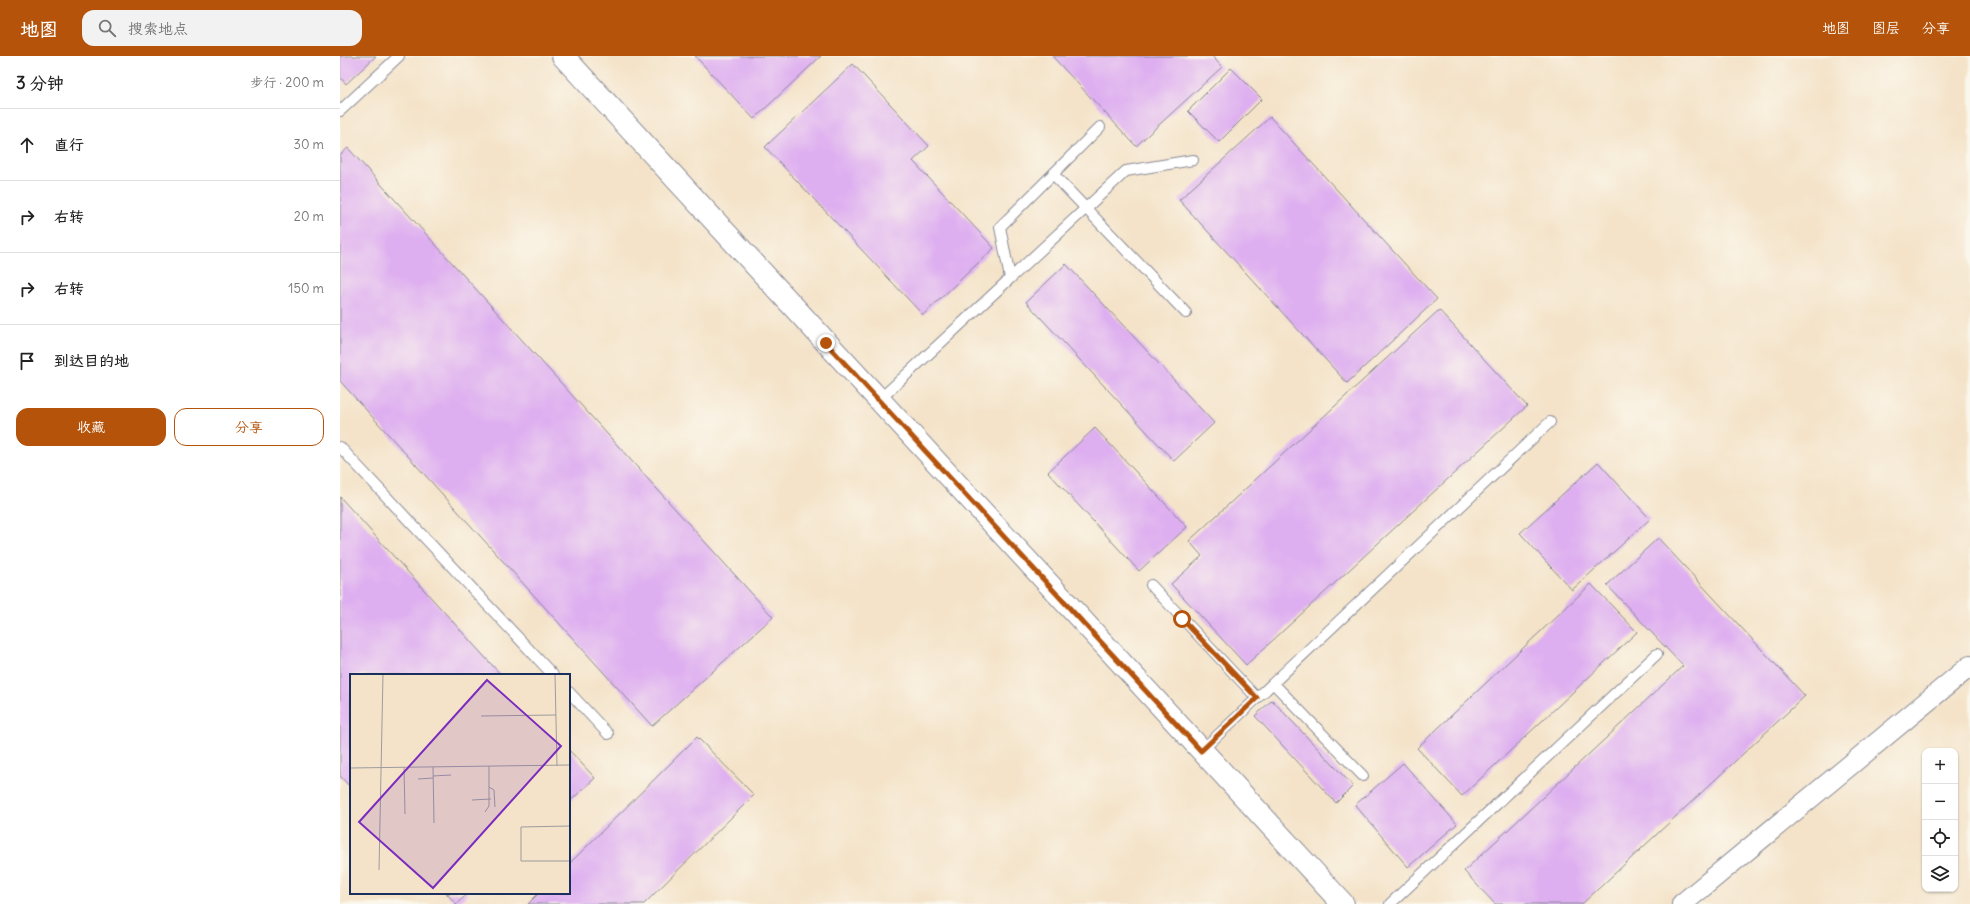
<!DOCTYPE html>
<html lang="zh">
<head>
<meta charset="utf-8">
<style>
	:root { --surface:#fff; --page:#f2f2f2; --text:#222; --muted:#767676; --line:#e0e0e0; --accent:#b45309 }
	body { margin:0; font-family:Delius,"LXGW WenKai TC",sans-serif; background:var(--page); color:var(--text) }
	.controls { position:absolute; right:12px; bottom:12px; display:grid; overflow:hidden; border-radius:8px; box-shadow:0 1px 3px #0004 }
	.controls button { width:36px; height:36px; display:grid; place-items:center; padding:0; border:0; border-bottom:1px solid var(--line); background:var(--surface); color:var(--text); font:20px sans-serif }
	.stop { position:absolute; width:12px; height:12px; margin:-9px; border:3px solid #b45309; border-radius:50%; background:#fff }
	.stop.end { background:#b45309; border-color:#fff; box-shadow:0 1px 4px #0008 }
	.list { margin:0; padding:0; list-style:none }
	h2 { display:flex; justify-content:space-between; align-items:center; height:52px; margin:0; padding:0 16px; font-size:17px }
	h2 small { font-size:13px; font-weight:400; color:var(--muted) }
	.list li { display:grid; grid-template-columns:26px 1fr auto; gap:12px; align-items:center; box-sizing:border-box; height:72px; padding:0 16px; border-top:1px solid var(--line) }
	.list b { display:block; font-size:15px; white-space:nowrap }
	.list em { font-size:13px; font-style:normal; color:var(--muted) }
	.actions { display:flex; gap:8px; padding:12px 16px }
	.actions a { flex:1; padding:9px 0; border:1px solid var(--accent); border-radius:12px; text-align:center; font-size:14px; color:var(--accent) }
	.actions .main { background:var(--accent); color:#fff }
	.icon { flex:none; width:22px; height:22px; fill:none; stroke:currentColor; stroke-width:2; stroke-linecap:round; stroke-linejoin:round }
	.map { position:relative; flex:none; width:1630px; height:848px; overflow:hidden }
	header { display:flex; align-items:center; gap:24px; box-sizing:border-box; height:56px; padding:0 20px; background:var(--accent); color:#fff }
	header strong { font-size:19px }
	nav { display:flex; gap:22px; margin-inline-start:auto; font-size:14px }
	.search { width:280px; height:36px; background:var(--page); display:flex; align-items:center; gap:10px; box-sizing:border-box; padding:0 14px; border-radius:12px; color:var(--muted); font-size:15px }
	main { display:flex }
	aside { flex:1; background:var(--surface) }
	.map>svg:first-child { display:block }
</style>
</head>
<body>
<header>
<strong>地图</strong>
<div class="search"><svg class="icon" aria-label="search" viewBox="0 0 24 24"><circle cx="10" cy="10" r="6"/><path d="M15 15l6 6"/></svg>搜索地点</div>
<nav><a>地图</a><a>图层</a><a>分享</a></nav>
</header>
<main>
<aside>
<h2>3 分钟<small>步行 · 200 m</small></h2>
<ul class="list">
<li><svg class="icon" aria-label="ahead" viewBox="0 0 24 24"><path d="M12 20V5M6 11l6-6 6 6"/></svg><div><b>直行</b></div><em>30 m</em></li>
<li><svg class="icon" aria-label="right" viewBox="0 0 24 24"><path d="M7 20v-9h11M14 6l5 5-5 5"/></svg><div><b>右转</b></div><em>20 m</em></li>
<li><svg class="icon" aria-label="right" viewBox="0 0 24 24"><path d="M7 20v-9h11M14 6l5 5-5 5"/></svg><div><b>右转</b></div><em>150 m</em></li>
<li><svg class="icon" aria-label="arrive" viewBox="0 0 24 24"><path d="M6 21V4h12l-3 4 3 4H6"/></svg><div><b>到达目的地</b></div></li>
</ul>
<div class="actions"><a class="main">收藏</a><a>分享</a></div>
</aside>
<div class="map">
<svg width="1630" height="848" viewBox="0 0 1630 848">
	<rect width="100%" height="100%" fill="#fbf7ec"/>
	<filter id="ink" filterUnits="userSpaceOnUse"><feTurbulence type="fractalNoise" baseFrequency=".025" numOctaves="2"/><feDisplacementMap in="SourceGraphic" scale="8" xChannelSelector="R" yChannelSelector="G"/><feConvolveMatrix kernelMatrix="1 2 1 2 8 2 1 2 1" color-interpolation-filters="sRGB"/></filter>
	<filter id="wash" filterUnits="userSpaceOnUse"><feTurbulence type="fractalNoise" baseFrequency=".012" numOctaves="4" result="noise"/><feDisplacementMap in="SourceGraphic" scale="16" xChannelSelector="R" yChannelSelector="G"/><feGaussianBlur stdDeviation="0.9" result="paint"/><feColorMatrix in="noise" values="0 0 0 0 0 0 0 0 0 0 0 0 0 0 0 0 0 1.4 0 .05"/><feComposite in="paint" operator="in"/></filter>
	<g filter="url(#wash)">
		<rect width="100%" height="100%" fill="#f4e3c9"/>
		<g id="blocks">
			<!-- building -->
			<path fill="#deaff0" d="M 0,0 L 36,0 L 6,28 L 0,21 Z
				M 355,0 L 481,0 L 414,63 Z
				M 712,0 L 872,0 L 882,11 L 796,90 Z
				M 513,8 L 589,90 L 573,105 L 654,192 L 583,259 L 425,91 Z
				M 891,12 L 922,43 L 879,86 L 848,55 Z
				M 930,61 L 1097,243 L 1007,327 L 839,144 Z
				M 8,92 L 433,561 L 312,670 L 0,325 L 0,99 Z
				M 726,208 L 874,367 L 834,405 L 686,246 Z
				M 1099,254 L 1187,350 L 906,609 L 831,528 L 862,500 L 849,485 Z
				M 755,372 L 847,471 L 799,515 L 708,416 Z
				M 1258,406 L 1310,463 L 1232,534 L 1180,477 Z
				M 0,441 L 161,619 L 11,619 L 11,732 L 0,720 Z
				M 1318,482 L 1465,640 L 1242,848 L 1155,848 L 1124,815 L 1343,610 L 1267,529 Z
				M 1251,528 L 1297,576 L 1122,740 L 1077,692 Z
				M 932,644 L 1013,730 L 996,747 L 915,660 Z
				M 357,681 L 414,739 L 304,848 L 188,848 L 199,837 L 229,837 L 229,808 Z
				M 229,694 L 255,722 L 229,746 Z
				M 1063,707 L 1117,768 L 1068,811 L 1015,749 Z
				M 106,837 L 129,837 L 116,848 Z"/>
		</g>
	</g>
	<g filter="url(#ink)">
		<use href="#blocks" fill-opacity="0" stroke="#888994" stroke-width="1"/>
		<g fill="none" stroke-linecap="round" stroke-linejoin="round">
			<!-- service casing -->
			<g stroke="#888994" stroke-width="12">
				<path id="service" d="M 0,55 L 59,0
					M 713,118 L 846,257
					M 670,222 L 660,171 L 760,71
					M 539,344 L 786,115 L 853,104
					M 0,391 L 213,619
					M 811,529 L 917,642
					M 933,627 L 1023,720
					M 229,636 L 268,678
					M 861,695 L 1210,366
					M 1050,848 L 1317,598"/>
			</g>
			<!-- minor casing -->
			<g stroke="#888994" stroke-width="22">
				<path id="minor" d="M 1342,848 L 1630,610"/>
			</g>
			<!-- tertiary casing -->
			<g stroke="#888994" stroke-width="24">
				<path id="tertiary" d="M 223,0 L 1003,848"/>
			</g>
			<!-- service -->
			<use href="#service" stroke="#fff" stroke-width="10"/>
			<!-- minor -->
			<use href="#minor" stroke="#fff" stroke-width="20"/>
			<!-- tertiary -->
			<use href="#tertiary" stroke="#fff" stroke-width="22"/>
		</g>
	</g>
	<g fill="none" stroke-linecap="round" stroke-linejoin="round" filter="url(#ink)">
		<!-- route -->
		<path stroke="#b45309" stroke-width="5" d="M 486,287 L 861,695 L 917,642 L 842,563"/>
	</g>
	<!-- overview -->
	<g transform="translate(10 618)">
		<rect width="220" height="220" fill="#f4e3c9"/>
		<path fill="none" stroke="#9d9b9e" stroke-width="1" d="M 205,0 L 207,92M 131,42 L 206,41M 54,93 L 55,140M 83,93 L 84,149M 0,94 L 220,91M 83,102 L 101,101M 68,105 L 83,104M 139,113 L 144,116 L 145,133M 122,126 L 141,125M 135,138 L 139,132 L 139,92M 220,152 L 171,153 L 171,187 L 220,187M 29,196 L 33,0"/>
		<path fill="#7b2cbf" fill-opacity="0.15" stroke="#7b2cbf" stroke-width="2" d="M 137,6 L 211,72 L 83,214 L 9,148 Z"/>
		<rect width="220" height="220" fill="none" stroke="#1b2f5e" stroke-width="2"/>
	</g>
</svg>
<div class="controls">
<button>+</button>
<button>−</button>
<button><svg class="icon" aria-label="locate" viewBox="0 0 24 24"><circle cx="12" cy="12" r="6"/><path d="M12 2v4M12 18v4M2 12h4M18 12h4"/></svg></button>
<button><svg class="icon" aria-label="layers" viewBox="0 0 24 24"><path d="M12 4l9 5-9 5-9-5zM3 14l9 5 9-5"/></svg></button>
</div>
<div class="stop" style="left:842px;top:563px"></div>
<div class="stop end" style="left:486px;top:287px"></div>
</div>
</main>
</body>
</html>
